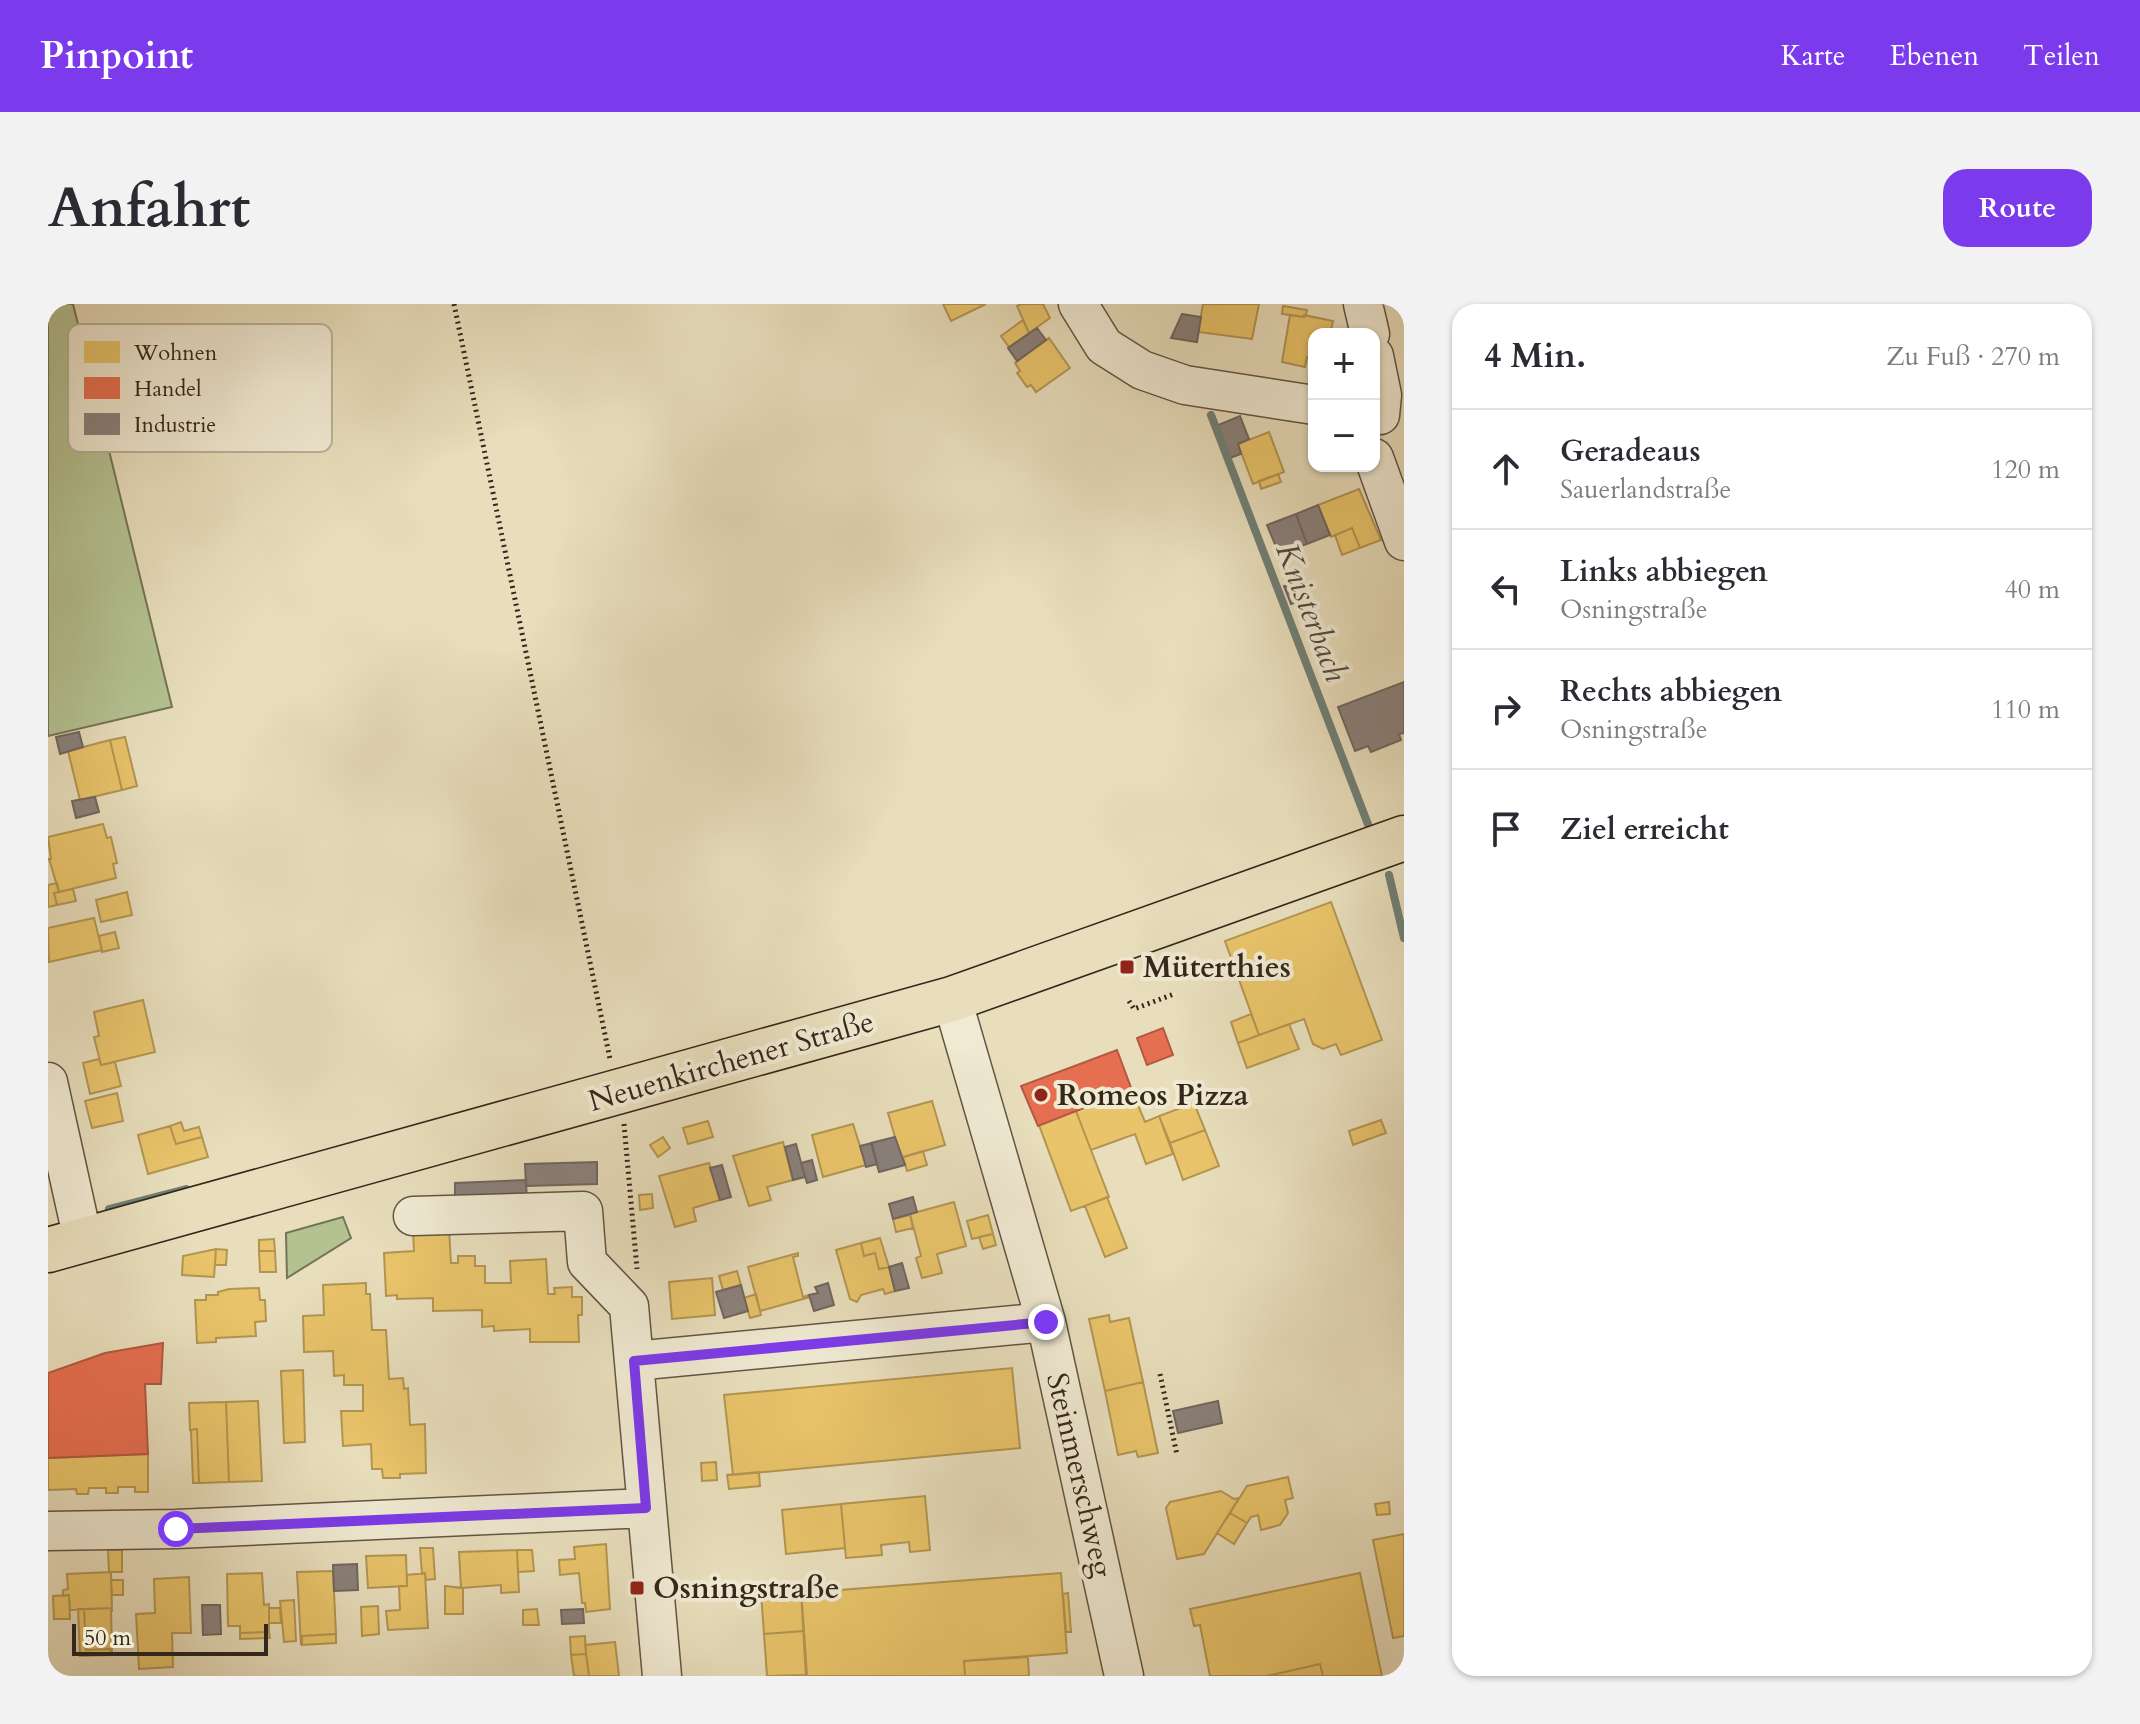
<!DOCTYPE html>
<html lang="de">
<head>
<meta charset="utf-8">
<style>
	:root { --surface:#fff; --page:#f2f2f3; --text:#2b2b33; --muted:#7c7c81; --line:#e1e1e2; --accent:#7c3aed }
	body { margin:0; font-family:Cardo,serif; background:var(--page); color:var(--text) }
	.controls { position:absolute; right:24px; top:24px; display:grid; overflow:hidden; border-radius:16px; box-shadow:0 2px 6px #0004 }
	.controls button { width:72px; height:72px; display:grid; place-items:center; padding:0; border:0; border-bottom:2px solid var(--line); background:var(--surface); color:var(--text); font:40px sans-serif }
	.scale { position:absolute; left:24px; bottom:20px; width:196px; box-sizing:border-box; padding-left:8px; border:4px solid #35271b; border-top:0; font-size:22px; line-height:28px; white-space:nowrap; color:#35271b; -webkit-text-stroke:6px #f0ead3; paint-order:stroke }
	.stop { position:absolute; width:24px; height:24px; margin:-18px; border:6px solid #7c3aed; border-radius:50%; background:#fff }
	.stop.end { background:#7c3aed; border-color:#fff; box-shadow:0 2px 8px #0008 }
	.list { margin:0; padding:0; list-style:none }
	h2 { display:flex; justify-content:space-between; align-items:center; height:104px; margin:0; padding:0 32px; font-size:34px }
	h2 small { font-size:26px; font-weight:400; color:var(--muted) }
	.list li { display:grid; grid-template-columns:52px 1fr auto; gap:24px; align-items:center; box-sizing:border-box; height:120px; padding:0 32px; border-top:2px solid var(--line) }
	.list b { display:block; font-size:30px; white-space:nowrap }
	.list p { margin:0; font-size:26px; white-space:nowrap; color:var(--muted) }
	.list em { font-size:26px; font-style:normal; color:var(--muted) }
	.icon { flex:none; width:44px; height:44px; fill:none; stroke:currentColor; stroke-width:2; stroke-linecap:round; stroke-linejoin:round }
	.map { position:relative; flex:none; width:1356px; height:1372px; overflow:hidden; border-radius:24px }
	header { display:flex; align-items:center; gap:48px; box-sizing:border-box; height:112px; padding:0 40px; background:var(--accent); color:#fff }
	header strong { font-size:38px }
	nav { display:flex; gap:44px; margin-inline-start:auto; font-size:28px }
	.intro { display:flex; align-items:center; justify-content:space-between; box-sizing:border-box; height:192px; padding:0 48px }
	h1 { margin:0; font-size:56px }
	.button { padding:20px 36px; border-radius:24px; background:var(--accent); color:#fff; font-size:28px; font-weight:700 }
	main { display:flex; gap:48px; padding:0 48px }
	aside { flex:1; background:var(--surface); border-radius:24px; box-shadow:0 2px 6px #0004 }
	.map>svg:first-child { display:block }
</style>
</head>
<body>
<header>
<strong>Pinpoint</strong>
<nav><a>Karte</a><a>Ebenen</a><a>Teilen</a></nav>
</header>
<div class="intro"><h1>Anfahrt</h1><a class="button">Route</a></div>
<main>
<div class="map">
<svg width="1356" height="1372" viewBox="0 0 1356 1372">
	<rect width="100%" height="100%" fill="#e8debc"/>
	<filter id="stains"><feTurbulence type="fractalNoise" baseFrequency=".0025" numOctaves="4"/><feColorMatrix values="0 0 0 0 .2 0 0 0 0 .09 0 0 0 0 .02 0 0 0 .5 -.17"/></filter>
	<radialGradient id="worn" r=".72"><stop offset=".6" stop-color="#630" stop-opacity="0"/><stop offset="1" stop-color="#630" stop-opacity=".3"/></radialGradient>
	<!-- green -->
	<path fill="#b4c292" stroke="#747456" stroke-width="2" d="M 0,0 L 25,0 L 124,403 L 0,432 Z
		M 295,913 L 303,934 L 239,974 L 238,929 Z"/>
	<!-- homes -->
	<path fill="#e9c46a" stroke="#b39552" stroke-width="2" d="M 895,0 L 938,0 L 903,17 Z
		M 973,0 L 995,0 L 1002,14 L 981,29 L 969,2 Z
		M 1155,0 L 1211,0 L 1204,35 L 1150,28 Z
		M 1235,2 L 1259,6 L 1258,11 L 1256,13 L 1234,10 Z
		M 1242,11 L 1256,13 L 1256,11 L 1285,17 L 1282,30 L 1266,30 L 1266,54 L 1259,53 L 1257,63 L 1234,58 Z
		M 975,16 L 981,29 L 961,43 L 953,32 Z
		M 1001,34 L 1022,64 L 988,88 L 983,81 L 979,83 L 969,69 L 972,67 L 967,59 Z
		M 1221,128 L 1236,168 L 1205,180 L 1190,140 Z
		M 1230,170 L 1233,178 L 1213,185 L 1211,177 Z
		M 1311,185 L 1333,236 L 1312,244 L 1304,224 L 1283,233 L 1270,201 Z
		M 1304,224 L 1312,244 L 1294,251 L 1287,231 Z
		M 77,433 L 89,482 L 74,486 L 62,436 Z
		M 62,436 L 74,486 L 32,496 L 20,447 Z
		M 55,520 L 59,534 L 63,533 L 69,559 L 65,560 L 68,574 L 11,588 L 1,555 L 3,555 L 0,533 Z
		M 9,579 L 11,588 L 6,589 L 9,601 L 0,603 L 0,581 Z
		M 25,585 L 28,597 L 9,601 L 6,589 Z
		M 79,588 L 84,611 L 53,618 L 48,596 Z
		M 1283,598 L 1334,736 L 1293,751 L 1288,740 L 1275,745 L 1265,740 L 1256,715 L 1211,731 L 1177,637 Z
		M 46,614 L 54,646 L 1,658 L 0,624 Z
		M 67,628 L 71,644 L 54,648 L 51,632 Z
		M 95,696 L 107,748 L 53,761 L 46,733 L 51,732 L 46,708 Z
		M 1203,710 L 1211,731 L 1190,739 L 1183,718 Z
		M 1241,720 L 1251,745 L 1199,764 L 1190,739 Z
		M 51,755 L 53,761 L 67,758 L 73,782 L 42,790 L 35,759 Z
		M 69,789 L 75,817 L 44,824 L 37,797 Z
		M 1085,789 L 1097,818 L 1111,812 L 1125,850 L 1098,860 L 1087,830 L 1043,846 L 1028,807 L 1048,799 L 1049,803 Z
		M 884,797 L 897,841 L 853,854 L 840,809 Z
		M 1146,799 L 1157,826 L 1122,839 L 1111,812 Z
		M 1028,807 L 1061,893 L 1023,907 L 991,821 Z
		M 1333,816 L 1338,829 L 1305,841 L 1301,827 Z
		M 660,817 L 665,833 L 640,840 L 635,824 Z
		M 133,818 L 136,827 L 151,823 L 154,833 L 128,840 L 122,822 Z
		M 805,820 L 818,861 L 775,873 L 764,831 Z
		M 122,822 L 128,840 L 154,833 L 160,853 L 100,870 L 90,831 Z
		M 1157,826 L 1171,862 L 1135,876 L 1122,839 Z
		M 615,833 L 622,844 L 610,853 L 602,841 Z
		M 735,838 L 745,876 L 719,883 L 723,896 L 701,902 L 685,852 Z
		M 875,847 L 879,861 L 859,867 L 855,853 Z
		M 661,859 L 672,896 L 645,904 L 648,917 L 627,923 L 611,872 Z
		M 604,890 L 605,904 L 592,906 L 591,891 Z
		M 1059,893 L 1079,944 L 1057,953 L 1037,902 Z
		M 906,898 L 918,942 L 889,950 L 894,969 L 874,974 L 868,954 L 873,952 L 862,910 Z
		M 862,911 L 865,924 L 848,928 L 845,915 Z
		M 940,911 L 945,930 L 924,935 L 919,917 Z
		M 401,924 L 403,959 L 410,959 L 410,952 L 427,952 L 427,962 L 437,962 L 437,979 L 463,979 L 462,957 L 498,955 L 500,990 L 507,990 L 506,984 L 524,983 L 524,993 L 534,993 L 534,1011 L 530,1011 L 531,1038 L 482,1038 L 482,1025 L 446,1027 L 446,1022 L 434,1023 L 434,1006 L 385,1007 L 385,994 L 349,995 L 349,991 L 338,992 L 336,949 L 366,947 L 365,926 Z
		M 945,930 L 948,941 L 935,945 L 931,933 Z
		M 832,934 L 841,963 L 831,965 L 827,949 L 816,952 L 813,939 Z
		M 226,935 L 227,947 L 211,947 L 211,936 Z
		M 813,939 L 816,952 L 827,949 L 831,965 L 841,963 L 847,987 L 837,990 L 835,985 L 813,991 L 809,998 L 802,995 L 788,946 Z
		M 168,945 L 179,946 L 178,961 L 167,961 Z
		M 168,945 L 166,973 L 134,971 L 135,952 Z
		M 211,947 L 227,947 L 228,968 L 212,968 Z
		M 750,949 L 750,952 L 745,953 L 755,993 L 761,991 L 762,993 L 712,1007 L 700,963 Z
		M 689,967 L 693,981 L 675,986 L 671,972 Z
		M 664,974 L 667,1011 L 624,1015 L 621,978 Z
		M 318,979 L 318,990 L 322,990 L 324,1026 L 338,1026 L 341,1075 L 355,1074 L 356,1085 L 360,1084 L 362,1121 L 377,1120 L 378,1169 L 352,1170 L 352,1174 L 335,1174 L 334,1165 L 324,1165 L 323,1140 L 295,1142 L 293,1107 L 315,1107 L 315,1081 L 296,1081 L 296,1071 L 286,1072 L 285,1047 L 256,1048 L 255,1012 L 276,1011 L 275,981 Z
		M 211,984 L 212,996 L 217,996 L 218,1017 L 207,1018 L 208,1032 L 168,1034 L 168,1038 L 149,1039 L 147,996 L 158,996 L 158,991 L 170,991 L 170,988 L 181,985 Z
		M 708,990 L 713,1011 L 702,1014 L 696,994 Z
		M 1061,1011 L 1062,1018 L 1081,1014 L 1095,1078 L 1057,1087 L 1041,1015 Z
		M 964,1064 L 972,1144 L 685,1171 L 676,1091 Z
		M 255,1066 L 257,1138 L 236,1139 L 233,1067 Z
		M 1095,1078 L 1110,1149 L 1090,1153 L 1088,1147 L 1070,1151 L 1057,1087 Z
		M 210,1097 L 214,1177 L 181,1178 L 178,1098 Z
		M 178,1098 L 181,1178 L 151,1179 L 149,1125 L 142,1126 L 141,1099 Z
		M 149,1125 L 151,1179 L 145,1179 L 143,1126 Z
		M 100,1150 L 100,1188 L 87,1188 L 87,1183 L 70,1183 L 70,1189 L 58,1189 L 58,1184 L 41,1184 L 40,1190 L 29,1190 L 28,1185 L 0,1186 L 0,1154 Z
		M 668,1158 L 669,1176 L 654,1177 L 653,1159 Z
		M 711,1168 L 712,1182 L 681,1185 L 679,1171 Z
		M 1240,1173 L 1245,1194 L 1237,1196 L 1240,1209 L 1232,1221 L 1213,1226 L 1210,1211 L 1203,1213 L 1199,1219 L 1182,1209 L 1199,1182 Z
		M 1173,1187 L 1186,1195 L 1191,1194 L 1156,1250 L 1129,1255 L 1118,1204 L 1122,1198 Z
		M 877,1192 L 882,1246 L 862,1248 L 861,1238 L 833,1241 L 834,1251 L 798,1254 L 793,1200 Z
		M 1341,1198 L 1342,1210 L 1329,1211 L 1327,1200 Z
		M 793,1200 L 797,1244 L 738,1250 L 734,1206 Z
		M 1182,1209 L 1199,1219 L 1186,1240 L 1169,1229 Z
		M 1356,1230 L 1356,1332 L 1345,1334 L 1325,1236 Z
		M 558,1240 L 562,1305 L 538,1308 L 537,1299 L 534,1299 L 531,1269 L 512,1271 L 511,1256 L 527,1255 L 526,1243 Z
		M 372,1244 L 385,1244 L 387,1275 L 378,1276 L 377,1269 L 374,1270 Z
		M 60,1246 L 74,1246 L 74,1268 L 61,1268 Z
		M 469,1246 L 471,1288 L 453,1289 L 453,1281 L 413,1284 L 411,1248 Z
		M 469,1246 L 484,1246 L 486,1267 L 470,1268 Z
		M 358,1251 L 359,1282 L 320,1284 L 318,1252 Z
		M 285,1267 L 288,1330 L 254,1332 L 253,1341 L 249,1268 Z
		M 63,1268 L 64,1308 L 63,1304 L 22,1306 L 21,1291 L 15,1292 L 15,1286 L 20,1285 L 19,1270 Z
		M 214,1269 L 216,1301 L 221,1300 L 221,1328 L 192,1329 L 192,1322 L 180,1322 L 179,1270 Z
		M 377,1269 L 380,1324 L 340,1326 L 338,1307 L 352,1306 L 351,1282 L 359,1282 L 359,1271 Z
		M 1013,1269 L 1019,1349 L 916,1357 L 917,1372 L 758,1372 L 753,1289 Z
		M 1312,1269 L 1334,1372 L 1275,1372 L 1272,1360 L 1219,1372 L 1162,1372 L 1152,1321 L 1146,1322 L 1142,1305 Z
		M 141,1273 L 143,1329 L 124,1329 L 125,1363 L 91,1365 L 88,1310 L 107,1309 L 106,1275 Z
		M 63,1276 L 75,1276 L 75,1291 L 64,1291 Z
		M 397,1282 L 415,1284 L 415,1310 L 397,1310 Z
		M 753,1286 L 756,1327 L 716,1330 L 713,1289 Z
		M 1020,1289 L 1023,1328 L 1018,1328 L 1015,1290 Z
		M 21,1291 L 22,1315 L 6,1315 L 5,1292 Z
		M 246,1296 L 248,1337 L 236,1338 L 232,1297 Z
		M 330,1302 L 331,1330 L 314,1332 L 313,1303 Z
		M 63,1304 L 64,1351 L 62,1345 L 38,1346 L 36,1305 Z
		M 221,1304 L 232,1304 L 233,1319 L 221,1319 Z
		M 30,1305 L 36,1305 L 38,1346 L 62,1345 L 63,1351 L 32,1352 Z
		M 489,1305 L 491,1321 L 475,1321 L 475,1306 Z
		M 756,1327 L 759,1371 L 719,1372 L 716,1330 Z
		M 221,1328 L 222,1334 L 192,1335 L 192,1329 Z
		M 288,1330 L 288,1339 L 254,1341 L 254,1332 Z
		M 537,1332 L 538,1350 L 523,1351 L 522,1333 Z
		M 567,1338 L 571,1372 L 541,1372 L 537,1341 Z
		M 538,1350 L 541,1372 L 526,1372 L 523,1351 Z
		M 980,1353 L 981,1372 L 917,1372 L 916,1357 Z
		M 1272,1360 L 1275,1372 L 1219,1372 Z"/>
	<!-- shops -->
	<path fill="#e76f51" stroke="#b25941" stroke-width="2" d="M 1115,724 L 1125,751 L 1099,761 L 1089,734 Z
		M 1069,746 L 1085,789 L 1049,803 L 1048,799 L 990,822 L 973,782 Z
		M 115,1039 L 113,1080 L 97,1080 L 100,1150 L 0,1154 L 0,1069 L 57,1049 Z"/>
	<!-- industry -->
	<path fill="#8a817c" stroke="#70665f" stroke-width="2" d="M 1134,10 L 1153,13 L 1149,38 L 1123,34 Z
		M 989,24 L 998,36 L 969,57 L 960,44 Z
		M 1192,112 L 1201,135 L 1190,140 L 1193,150 L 1182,154 L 1170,121 Z
		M 1270,201 L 1282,231 L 1259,240 L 1248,210 Z
		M 1248,210 L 1259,240 L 1231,250 L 1219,221 Z
		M 1251,277 L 1258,295 L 1243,300 L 1236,282 Z
		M 1356,378 L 1356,429 L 1351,430 L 1353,436 L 1323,448 L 1320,442 L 1307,447 L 1290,403 Z
		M 31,428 L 35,443 L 12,450 L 8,433 Z
		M 47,493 L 51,508 L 28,514 L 24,497 Z
		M 847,833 L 857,861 L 831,868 L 823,839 Z
		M 824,839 L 829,860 L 818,863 L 812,842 Z
		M 748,840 L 757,873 L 745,876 L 737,843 Z
		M 764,856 L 769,876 L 759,879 L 753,859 Z
		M 549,858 L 549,880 L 478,882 L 477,860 Z
		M 674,861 L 683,893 L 672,896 L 662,864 Z
		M 478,876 L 479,898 L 407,900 L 407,879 Z
		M 865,893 L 869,908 L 845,915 L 841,900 Z
		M 854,959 L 861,984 L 847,987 L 841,963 Z
		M 780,979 L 786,1001 L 766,1007 L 761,991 L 770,989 L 767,983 Z
		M 693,981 L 700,1007 L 676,1014 L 668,988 Z
		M 1170,1097 L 1174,1119 L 1130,1129 L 1125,1107 Z
		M 309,1260 L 310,1286 L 286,1287 L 285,1261 Z
		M 154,1301 L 172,1301 L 173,1330 L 155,1331 Z
		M 535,1305 L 536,1319 L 514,1320 L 513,1306 Z"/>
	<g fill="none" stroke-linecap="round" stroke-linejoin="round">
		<!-- stream -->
		<path stroke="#708076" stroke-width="8" d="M 1163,111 L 1321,523
			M 1341,571 L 1356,634
			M 61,905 L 138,885"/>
		<!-- minor casing -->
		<g stroke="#625543" stroke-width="41">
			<path id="minor" d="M 1030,0 L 1056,42 L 1094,66 L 1137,81 L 1266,101
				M 1315,0 L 1322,30
				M 1326,52 L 1334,91 L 1332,111
				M 1326,154 L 1356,237
				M 904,695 L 998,1018 L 1076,1372
				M 0,778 L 35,936
				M 365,912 L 535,907 L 539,958 L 581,1002 L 614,1372
				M 586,1057 L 998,1018
				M 0,1227 L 128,1225 L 598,1204"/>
		</g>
		<!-- major casing -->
		<g stroke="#35271b" stroke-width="47">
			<path id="major" d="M 0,946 L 904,695 L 1356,534"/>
		</g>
		<!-- path -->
		<path stroke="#35271b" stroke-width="5" stroke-dasharray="2 4" stroke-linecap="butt" d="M 406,0 L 562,755
			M 1081,697 L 1086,705 L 1126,690
			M 576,820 L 589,965
			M 1112,1070 L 1129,1151"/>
		<!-- minor -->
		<use href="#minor" stroke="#f0ead3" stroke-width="38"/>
		<!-- major -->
		<use href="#major" stroke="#e8debc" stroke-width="44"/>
	</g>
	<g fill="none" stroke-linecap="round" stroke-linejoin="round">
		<!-- route -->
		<path stroke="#7c3aed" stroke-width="10" d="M 128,1225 L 598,1204 L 586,1057 L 998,1018"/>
	</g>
	<!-- markers -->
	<g fill="#8f2418" stroke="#f0ead3" stroke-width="3">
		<rect x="1071" y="655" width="16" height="16" rx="4"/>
		<circle cx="993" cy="791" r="8"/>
		<rect x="581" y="1276" width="16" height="16" rx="4"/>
	</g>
	<g text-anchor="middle" stroke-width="8" stroke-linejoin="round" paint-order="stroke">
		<!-- poi labels -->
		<g font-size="30" font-weight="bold" fill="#35271b" stroke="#f0ead3" text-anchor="start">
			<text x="1095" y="673">Müterthies</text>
			<text x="1009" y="801">Romeos Pizza</text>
			<text x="605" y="1294">Osningstraße</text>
		</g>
		<!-- street labels -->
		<g font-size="30" fill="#35271b" stroke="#f0ead3">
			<text transform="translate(683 757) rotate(-16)" y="10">Neuenkirchener Straße</text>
			<text transform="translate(1032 1171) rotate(77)" y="10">Steinmerschweg</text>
		</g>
		<!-- water labels -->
		<g font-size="32" font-style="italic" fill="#4e4c41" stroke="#f0ead3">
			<text transform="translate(1264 308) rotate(69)" y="11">Knisterbach</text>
		</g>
	</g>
	<!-- legend -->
	<rect x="20" y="20" width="264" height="128" rx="12" fill="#f0ead3" stroke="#b8b09c" stroke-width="2"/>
	<rect x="36" y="37" width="36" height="22" fill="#e9c46a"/>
	<rect x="36" y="73" width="36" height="22" fill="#e76f51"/>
	<rect x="36" y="109" width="36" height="22" fill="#8a817c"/>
	<g font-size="22" fill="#35271b">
		<text x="86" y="56">Wohnen</text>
		<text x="86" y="92">Handel</text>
		<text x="86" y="128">Industrie</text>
	</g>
	<rect width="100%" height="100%" filter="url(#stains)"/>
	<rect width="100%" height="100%" fill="url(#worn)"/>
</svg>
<div class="controls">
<button>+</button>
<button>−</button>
</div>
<div class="scale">50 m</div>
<div class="stop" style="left:128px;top:1225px"></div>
<div class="stop end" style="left:998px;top:1018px"></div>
</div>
<aside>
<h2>4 Min.<small>Zu Fuß · 270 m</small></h2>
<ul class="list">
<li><svg class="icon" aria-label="ahead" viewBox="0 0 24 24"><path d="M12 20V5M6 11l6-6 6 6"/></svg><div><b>Geradeaus</b><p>Sauerlandstraße</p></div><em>120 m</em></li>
<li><svg class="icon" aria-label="left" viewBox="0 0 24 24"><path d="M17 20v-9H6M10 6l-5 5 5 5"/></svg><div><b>Links abbiegen</b><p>Osningstraße</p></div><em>40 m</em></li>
<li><svg class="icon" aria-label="right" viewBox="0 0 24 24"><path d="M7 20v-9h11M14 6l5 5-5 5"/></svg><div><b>Rechts abbiegen</b><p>Osningstraße</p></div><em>110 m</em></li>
<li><svg class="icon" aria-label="arrive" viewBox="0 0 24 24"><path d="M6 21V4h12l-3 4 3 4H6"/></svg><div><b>Ziel erreicht</b></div></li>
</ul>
</aside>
</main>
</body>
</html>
